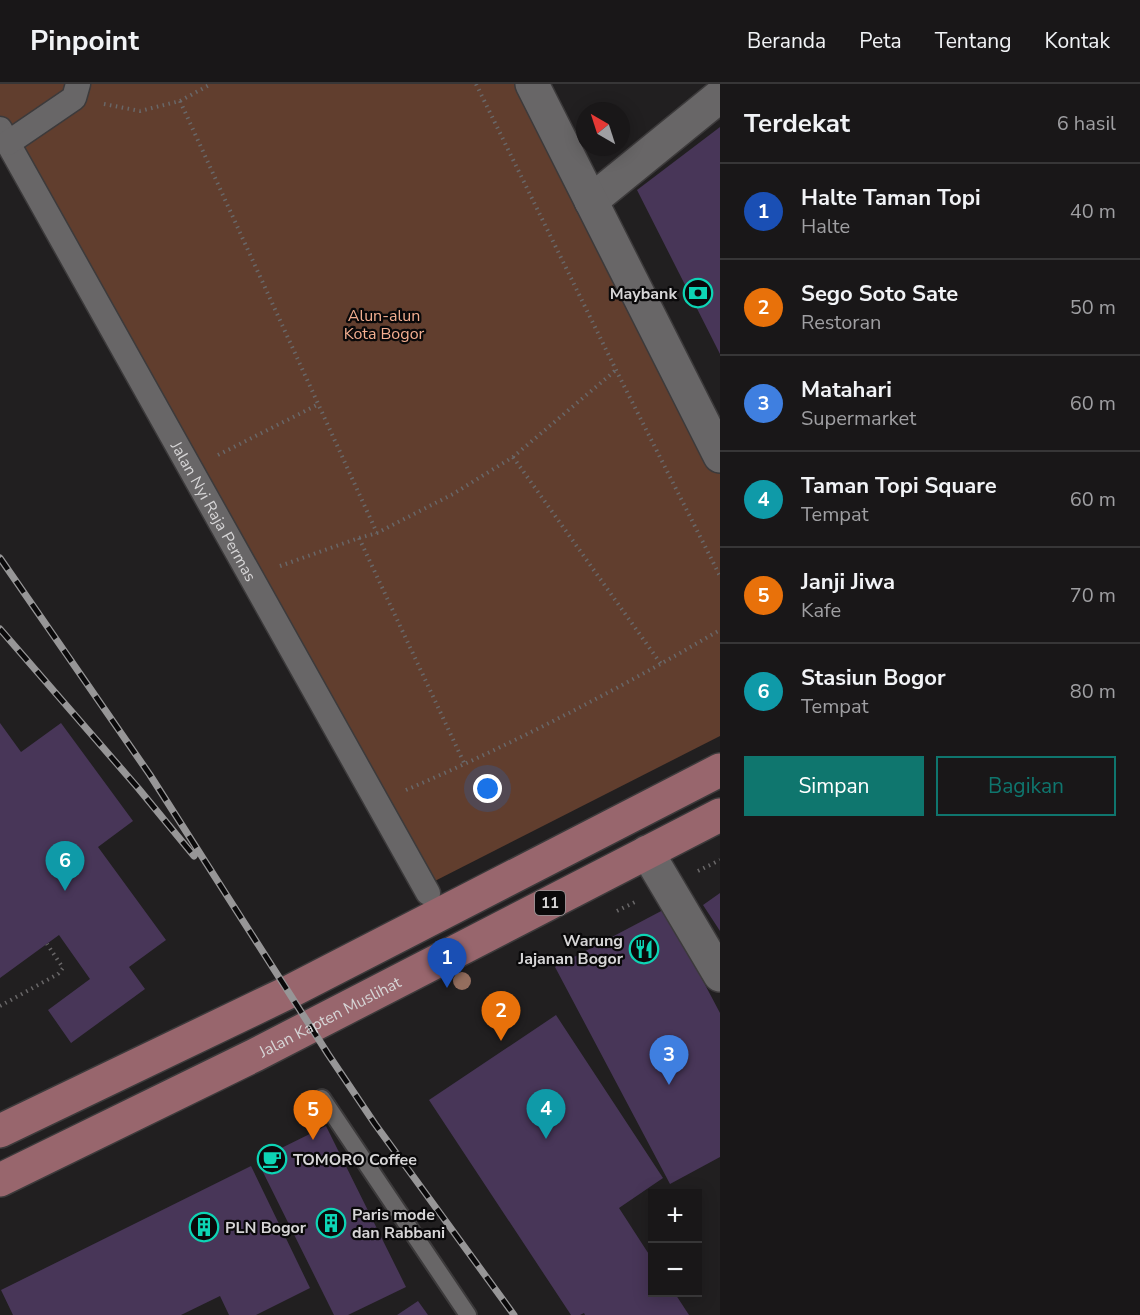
<!DOCTYPE html>
<html lang="id">
<head>
<meta charset="utf-8">
<style>
	:root { --surface:#191718; --page:#262425; --text:#f1f3f6; --muted:#9f9fa2; --line:#373637; --accent:#0f766e }
	body { margin:0; font-family:"Nunito Sans",sans-serif; background:var(--page); color:var(--text) }
	.controls { position:absolute; right:18px; bottom:18px; display:grid; overflow:hidden; border-radius:0px; box-shadow:0 3px 15px #0003 }
	.controls button { width:54px; height:54px; display:grid; place-items:center; padding:0; border:0; border-bottom:2px solid var(--line); background:var(--surface); color:var(--text); font:30px sans-serif }
	.compass { position:absolute; left:576px; top:18px; width:54px; height:54px; border-radius:50%; background:var(--surface); box-shadow:0 3px 15px #0003; rotate:321deg }
	.you { position:absolute; left:488px; top:705px; width:21px; height:21px; margin:-15px; border:4px solid #fff; border-radius:50%; background:#1a73e8; box-shadow:0 0 0 9px #1a73e833 }
	.badge { display:grid; place-items:center; width:39px; height:39px; border-radius:50%; background:var(--accent); color:#fff; font-size:20px; font-weight:700 }
	.pin { position:absolute; translate:-50% -50px; filter:drop-shadow(0 2px 3px #0008) }
	.pin::after { content:''; position:absolute; top:32px; width:21px; height:18px; background:inherit; clip-path:polygon(0 0,100% 0,50% 100%) }
	.list { margin:0; padding:0; list-style:none }
	h2 { display:flex; justify-content:space-between; align-items:center; height:78px; margin:0; padding:0 24px; font-size:26px }
	h2 small { font-size:20px; font-weight:400; color:var(--muted) }
	.list li { display:grid; grid-template-columns:39px 1fr auto; gap:18px; align-items:center; box-sizing:border-box; height:96px; padding:0 24px; border-top:2px solid var(--line) }
	.list b { display:block; font-size:22px; white-space:nowrap }
	.list p { margin:0; font-size:20px; white-space:nowrap; color:var(--muted) }
	.list em { font-size:20px; font-style:normal; color:var(--muted) }
	.actions { display:flex; gap:12px; padding:18px 24px }
	.actions a { flex:1; padding:14px 0; border:2px solid var(--accent); border-radius:0px; text-align:center; font-size:21px; color:var(--accent) }
	.actions .main { background:var(--accent); color:#fff }
	.map { position:relative; flex:none; width:720px; height:1231px; overflow:hidden }
	header { display:flex; align-items:center; gap:36px; box-sizing:border-box; height:84px; padding:0 30px; background:var(--surface); border-bottom:2px solid var(--line) }
	header strong { font-size:28px }
	nav { display:flex; gap:33px; margin-inline-start:auto; font-size:21px }
	main { display:flex }
	aside { flex:1; background:var(--surface) }
	.map>svg:first-child { display:block }
</style>
</head>
<body>
<header>
<strong>Pinpoint</strong>
<nav><a>Beranda</a><a>Peta</a><a>Tentang</a><a>Kontak</a></nav>
</header>
<main>
<div class="map">
<svg width="720" height="1231" viewBox="0 0 720 1231">
	<rect width="100%" height="100%" fill="#211f20"/>
	<!-- green -->
	<path fill="#613e2e" d="M 0,0 L 532,0 L 720,372 L 720,652 L 425,802 L 0,45 Z"/>
	<!-- building -->
	<path fill="#483658" d="M 720,43 L 720,270 L 637,106 Z
		M 0,639 L 21,668 L 61,639 L 133,737 L 98,763 L 166,856 L 129,883 L 145,905 L 71,959 L 48,926 L 90,895 L 59,851 L 0,894 Z
		M 720,809 L 720,847 L 703,821 Z
		M 665,825 L 720,929 L 720,1073 L 670,1100 L 555,883 Z
		M 556,931 L 663,1094 L 619,1124 L 652,1175 L 652,1208 L 674,1208 L 689,1231 L 585,1231 L 584,1229 L 580,1231 L 571,1231 L 429,1016 Z
		M 326,1042 L 406,1203 L 348,1231 L 334,1231 L 257,1076 Z
		M 251,1082 L 310,1204 L 256,1231 L 229,1231 L 220,1212 L 181,1231 L 13,1231 L 1,1206 Z
		M 418,1217 L 428,1231 L 397,1231 Z"/>
	<g fill="none" stroke-linecap="round" stroke-linejoin="round">
		<!-- service casing -->
		<g stroke="#3c3a3b" stroke-width="20">
			<path id="service" d="M 322,1014 L 468,1231"/>
		</g>
		<!-- pedestrian casing -->
		<g stroke="#3c3a3b" stroke-width="27">
			<g id="pedestrian">
				<path id="s1" d="M 0,45 L 428,809"/>
				<path d="M 8,59 L 74,14 L 78,0"/>
			</g>
		</g>
		<!-- minor casing -->
		<g stroke="#3c3a3b" stroke-width="36">
			<path id="minor" d="M 591,117 L 720,12
				M 647,768 L 720,891"/>
		</g>
		<!-- tertiary casing -->
		<g stroke="#3c3a3b" stroke-width="36">
			<path id="tertiary" d="M 532,0 L 720,372"/>
		</g>
		<!-- primary casing -->
		<g stroke="#3c3a3b" stroke-width="36">
			<g id="primary">
				<path d="M 0,1047 L 289,908 L 720,686"/>
				<path id="s2" d="M 0,1096 L 255,971 L 720,731"/>
			</g>
		</g>
		<!-- path -->
		<path stroke="#696768" stroke-width="4" stroke-dasharray="1.5 4.5" stroke-linecap="butt" d="M 476,0 L 616,286 L 720,492
			M 180,17 L 377,449
			M 104,20 L 140,27 L 180,17 L 211,0
			M 218,371 L 319,320
			M 513,373 L 661,580
			M 359,454 L 465,681
			M 280,482 L 359,454 L 377,449 L 453,410 L 513,373 L 616,286
			M 406,706 C 513,660 619,605 720,546
			M 698,787 L 720,776
			M 617,827 L 637,817
			M 0,922 L 58,890 L 63,884 L 47,860"/>
		<!-- service -->
		<use href="#service" stroke="#686667" stroke-width="16"/>
		<!-- pedestrian -->
		<use href="#pedestrian" stroke="#686667" stroke-width="24"/>
		<!-- minor -->
		<use href="#minor" stroke="#686667" stroke-width="33"/>
		<!-- tertiary -->
		<use href="#tertiary" stroke="#686667" stroke-width="33"/>
		<!-- primary -->
		<use href="#primary" stroke="#98666d" stroke-width="33"/>
		<!-- rail casing -->
		<g stroke="#979697" stroke-width="7">
			<path id="rail" d="M 0,474 L 150,691 L 328,970 L 375,1040 L 514,1231
				M 0,545 L 138,704 L 194,772"/>
		</g>
		<!-- rail -->
		<use href="#rail" stroke="#0a090a" stroke-width="4.5" stroke-dasharray="14" stroke-linecap="butt"/>
	</g>
	<!-- trees -->
	<circle fill="#946e5e" cx="462" cy="897" r="9"/>
	<!-- icons -->
	<defs>
		<g id="bank-ring" transform="scale(1.5)"><circle r="9.5" fill="#0a090a" stroke="#0dd5b5" stroke-width="1.5"/><path d="M-6-4H6V4H-6ZM0-2.3a2.3 2.3 0 1 0 0 4.6a2.3 2.3 0 1 0 0-4.6Z" fill="#0dd5b5"/></g>
		<g id="restaurant-ring" transform="scale(1.5)"><circle r="9.5" fill="#0a090a" stroke="#0dd5b5" stroke-width="1.5"/><path d="M-5-6h1v4h1v-4h1v4h1v-4h1v5L-1.5 .5V6h-2V.5L-5-1ZM5-6V6H3V1.5H1.5Q1.5-4 5-6Z" fill="#0dd5b5"/></g>
		<g id="cafe-ring" transform="scale(1.5)"><circle r="9.5" fill="#0a090a" stroke="#0dd5b5" stroke-width="1.5"/><path d="M-5.5-4.5H6V0H3Q3 3.5 0 3.5H-2.5Q-5.5 3.5-5.5 0ZM3-3.2v2h1.7v-2ZM-6 4.5H4V6H-6Z" fill="#0dd5b5"/></g>
		<g id="building-ring" transform="scale(1.5)"><circle r="9.5" fill="#0a090a" stroke="#0dd5b5" stroke-width="1.5"/><path d="M-4-6H4V6H1V3H-1V6H-4ZM-2.5-4.3h1.7v1.8h-1.7ZM.8-4.3h1.7v1.8H.8ZM-2.5-1h1.7V.8h-1.7ZM.8-1h1.7V.8H.8Z" fill="#0dd5b5"/></g>
	</defs>
	<g fill-rule="evenodd">
		<use href="#bank-ring" x="698" y="209"/>
		<use href="#restaurant-ring" x="644" y="865"/>
		<use href="#cafe-ring" x="272" y="1075"/>
		<use href="#building-ring" x="331" y="1139"/>
		<use href="#building-ring" x="204" y="1143"/>
	</g>
	<g text-anchor="middle" stroke-width="4.5" stroke-linejoin="round" paint-order="stroke">
		<!-- shield labels -->
		<rect fill="#0a090a" stroke="#999899" stroke-width="1.5" x="535" y="807" width="30" height="24" rx="4.5"/>
		<g font-size="15" font-weight="bold" fill="#d6d5d6">
			<text x="550" y="824">11</text>
		</g>
		<!-- poi labels -->
		<g font-size="16" font-weight="bold" fill="#d6d5d6" stroke="#0a090a" text-anchor="start">
			<text x="677" y="215" text-anchor="end">Maybank</text>
			<text x="623" y="862" text-anchor="end">Warung<tspan x="623" dy="18">Jajanan Bogor</tspan></text>
			<text x="293" y="1081">TOMORO Coffee</text>
			<text x="352" y="1136">Paris mode<tspan x="352" dy="18">dan Rabbani</tspan></text>
			<text x="225" y="1149">PLN Bogor</text>
		</g>
		<!-- park labels -->
		<g font-size="16" fill="#f3ae90" stroke="#0a090a">
			<text x="384" y="237">Alun-alun<tspan x="384" dy="18">Kota Bogor</tspan></text>
		</g>
		<!-- street labels -->
		<g font-size="16" fill="#d6d5d6" stroke="#0a090a">
			<text dy="6" stroke="none"><textPath href="#s1" startOffset="438">Jalan Nyi Raja Permas</textPath></text>
			<text dy="6" stroke="none"><textPath href="#s2" startOffset="368">Jalan Kapten Muslihat</textPath></text>
		</g>
	</g>
</svg>
<div class="controls">
<button>+</button>
<button>−</button>
</div>
<svg class="compass" viewBox="-18 -18 36 36"><path d="M0-13l5 13h-10z" fill="#e53935"/><path d="M0 13l5-13h-10z" fill="#9f9fa2"/></svg>
<div class="you"></div>
<div class="pin badge" style="left:447px;top:904px;background:#1a4fb4">1</div>
<div class="pin badge" style="left:501px;top:957px;background:#e8710a">2</div>
<div class="pin badge" style="left:669px;top:1001px;background:#3f7fe0">3</div>
<div class="pin badge" style="left:546px;top:1055px;background:#0f9aa8">4</div>
<div class="pin badge" style="left:313px;top:1056px;background:#e8710a">5</div>
<div class="pin badge" style="left:65px;top:807px;background:#0f9aa8">6</div>
</div>
<aside>
<h2>Terdekat<small>6 hasil</small></h2>
<ul class="list">
<li><span class="badge" style="background:#1a4fb4">1</span><div><b>Halte Taman Topi</b><p>Halte</p></div><em>40 m</em></li>
<li><span class="badge" style="background:#e8710a">2</span><div><b>Sego Soto Sate</b><p>Restoran</p></div><em>50 m</em></li>
<li><span class="badge" style="background:#3f7fe0">3</span><div><b>Matahari</b><p>Supermarket</p></div><em>60 m</em></li>
<li><span class="badge" style="background:#0f9aa8">4</span><div><b>Taman Topi Square</b><p>Tempat</p></div><em>60 m</em></li>
<li><span class="badge" style="background:#e8710a">5</span><div><b>Janji Jiwa</b><p>Kafe</p></div><em>70 m</em></li>
<li><span class="badge" style="background:#0f9aa8">6</span><div><b>Stasiun Bogor</b><p>Tempat</p></div><em>80 m</em></li>
</ul>
<div class="actions"><a class="main">Simpan</a><a>Bagikan</a></div>
</aside>
</main>
</body>
</html>
